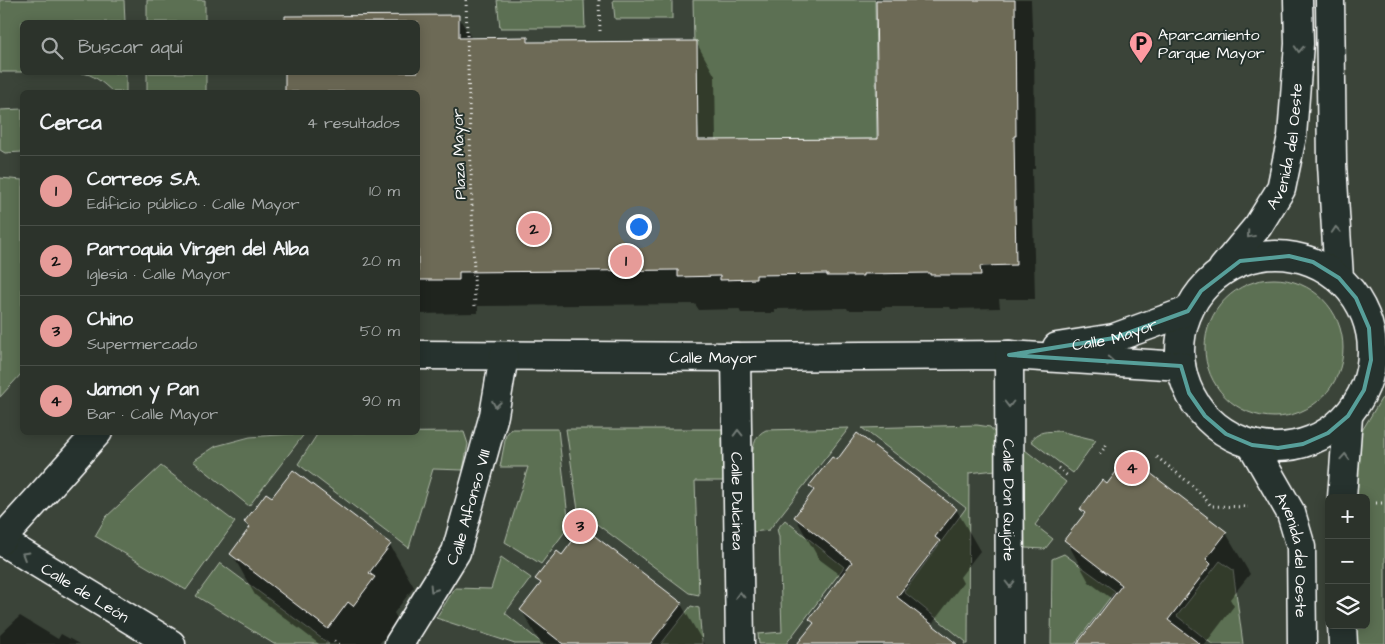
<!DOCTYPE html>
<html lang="es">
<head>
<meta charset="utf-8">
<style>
	:root { --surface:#2c332b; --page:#383f37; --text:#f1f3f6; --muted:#a6aaa9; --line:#484e47; --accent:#e69b98 }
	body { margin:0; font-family:"Architects Daughter",sans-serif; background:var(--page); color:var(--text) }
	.controls { position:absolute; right:15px; bottom:15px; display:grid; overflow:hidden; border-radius:8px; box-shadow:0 2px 12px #0003 }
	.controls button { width:45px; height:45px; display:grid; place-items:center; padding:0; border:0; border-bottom:1px solid var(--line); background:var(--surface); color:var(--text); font:25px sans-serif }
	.you { position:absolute; left:638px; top:226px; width:18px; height:18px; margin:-12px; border:4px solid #fff; border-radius:50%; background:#1a73e8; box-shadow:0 0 0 8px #1a73e833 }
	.badge { display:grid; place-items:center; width:32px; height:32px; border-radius:50%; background:var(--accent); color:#111; font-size:16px; font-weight:700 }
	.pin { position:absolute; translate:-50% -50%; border:2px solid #fff; box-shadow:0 1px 5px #0006 }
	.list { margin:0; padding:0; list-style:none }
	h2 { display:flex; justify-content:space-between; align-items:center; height:65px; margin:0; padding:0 20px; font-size:21px }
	h2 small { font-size:16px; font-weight:400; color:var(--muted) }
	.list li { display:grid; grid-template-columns:32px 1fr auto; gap:15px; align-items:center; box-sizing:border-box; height:70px; padding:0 20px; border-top:1px solid var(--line) }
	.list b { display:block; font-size:19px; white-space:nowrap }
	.list p { margin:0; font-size:16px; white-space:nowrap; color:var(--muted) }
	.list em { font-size:16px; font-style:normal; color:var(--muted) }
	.icon { flex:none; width:28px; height:28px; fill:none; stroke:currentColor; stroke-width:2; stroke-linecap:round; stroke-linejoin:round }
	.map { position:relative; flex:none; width:1385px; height:644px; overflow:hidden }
	.search { position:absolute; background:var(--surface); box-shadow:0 2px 12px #0003; left:20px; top:20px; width:400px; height:55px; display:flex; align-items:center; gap:12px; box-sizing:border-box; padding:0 18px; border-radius:8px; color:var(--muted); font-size:19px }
	.panel { position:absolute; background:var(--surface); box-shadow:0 2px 12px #0003; left:20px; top:90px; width:400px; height:345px; border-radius:8px }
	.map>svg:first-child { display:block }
</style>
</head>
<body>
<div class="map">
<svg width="1385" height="644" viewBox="0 0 1385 644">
	<rect width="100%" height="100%" fill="#3b4439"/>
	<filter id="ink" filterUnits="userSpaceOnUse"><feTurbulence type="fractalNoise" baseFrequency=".02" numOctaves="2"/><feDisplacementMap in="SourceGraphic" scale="10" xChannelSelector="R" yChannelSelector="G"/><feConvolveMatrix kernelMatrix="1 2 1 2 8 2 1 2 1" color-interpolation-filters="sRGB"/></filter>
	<g filter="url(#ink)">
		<!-- green -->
		<path fill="#5c7052" stroke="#aeb8a8" d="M 0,0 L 124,0 L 125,22 L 22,22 L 22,72 L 0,72 Z
			M 147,0 L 205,0 L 205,22 L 147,22 Z
			M 497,0 L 584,0 L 585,28 L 500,28 Z
			M 613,0 L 672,0 L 672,19 L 615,19 Z
			M 693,0 L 875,0 L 877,139 L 699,141 L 695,87 Z
			M 80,73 L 126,73 L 126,92 L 113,92 C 104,84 93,73 80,73 Z
			M 147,73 L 206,73 L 206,92 L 147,92 Z
			M 22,109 L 22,152 L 5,153 L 0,150 L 0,110 Z
			M 0,178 L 22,180 L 22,373 L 0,397 Z
			M1205 348a69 69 0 1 1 138 0a69 69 0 1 1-138 0Z
			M 1385,397 L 1385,644 L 1354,644 L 1353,625 L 1366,625 L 1366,498 L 1349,498 L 1357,439 L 1381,399 Z
			M 977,425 L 990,427 L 995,433 L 996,470 L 969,473 L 968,644 L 965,644 L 966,642 L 904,592 L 966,508 L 862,428 Z
			M 849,428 L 769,530 L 753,532 L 752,455 C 754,444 755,435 766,430 Z
			M 511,429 L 558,429 L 569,526 L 541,564 L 505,542 L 528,467 L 500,467 L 506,435 Z
			M 566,429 L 725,429 L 723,481 L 695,481 L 699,595 L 689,593 L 578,510 Z
			M 1059,431 L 1096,440 L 1073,473 L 1031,441 C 1039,430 1046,432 1059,431 Z
			M 464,432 L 468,444 L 463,470 L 433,469 L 409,548 L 298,464 L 318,433 Z
			M 305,433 L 249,506 L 193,461 L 216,446 L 250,437 Z
			M 1025,450 L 1066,482 L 1035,525 L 1053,539 L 1045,549 L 1025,548 L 1024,453 Z
			M 161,466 L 235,522 L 186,590 L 95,536 L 106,517 Z
			M 785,520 L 844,567 L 786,644 L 759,644 L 758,634 L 782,632 L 779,537 L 777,529 Z
			M 1064,554 L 1115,591 L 1075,644 L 1051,644 L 1052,559 Z
			M 501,557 L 531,578 L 505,613 L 543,644 L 515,644 L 436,618 L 455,588 L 491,589 Z
			M 1220,561 L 1233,570 L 1243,644 L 1212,644 L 1177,616 Z
			M 220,563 L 329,644 L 274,644 L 196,596 Z
			M 691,606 L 699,608 L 702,644 L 661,644 Z"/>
		<!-- shadow -->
		<path fill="#0007" d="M 878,0 L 1031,0 L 1032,27 L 1034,32 L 1035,169 L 1032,169 L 1035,299 L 999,299 L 1000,308 L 951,309 L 950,307 L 882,307 L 882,310 L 848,310 L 847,308 L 775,309 L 775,313 L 741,313 L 739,309 L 699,310 L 695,304 L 478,306 L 478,313 L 418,314 L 418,92 L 287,92 L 287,72 L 418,72 L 418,22 L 286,22 L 286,17 L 458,16 L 472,39 L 528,38 L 530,43 L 696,42 L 715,76 L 716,141 L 880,140 Z
			M 810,486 L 956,509 L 980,551 L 960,577 L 963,583 L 931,625 L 954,644 L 799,644 L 814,625 L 810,619 L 842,576 L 819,559 L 795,517 L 814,493 Z
			M 1107,486 L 1226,533 L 1250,574 L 1230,599 L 1234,606 L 1205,644 L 1082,644 L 1112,599 L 1089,582 L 1066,540 L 1085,515 L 1081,509 Z
			M 246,522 L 390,545 L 414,587 L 394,613 L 398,620 L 379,644 L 319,644 L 255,595 L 232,554 L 250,530 Z
			M 562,556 L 681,604 L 704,644 L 541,644 L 522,611 L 541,586 L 536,579 Z
			M 20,616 L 58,639 L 61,634 L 79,644 L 0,644 L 0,635 Z"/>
		<!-- building -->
		<path fill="#6d6b56" stroke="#fff" d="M 876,0 L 1015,0 L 1016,136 L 1014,136 L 1016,265 L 980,266 L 981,275 L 930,275 L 930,273 L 863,274 L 863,276 L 827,276 L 827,274 L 756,275 L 756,279 L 720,280 L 720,276 L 678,277 L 678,270 L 585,271 L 459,272 L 459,280 L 418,280 L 418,92 L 285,92 L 285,72 L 418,72 L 418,22 L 285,22 L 285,16 L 459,15 L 459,38 L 528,37 L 528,42 L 697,41 L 698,140 L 878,139 Z
			M 857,433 L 957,509 L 935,537 L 940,541 L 897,597 L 957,644 L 797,644 L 814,623 L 809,619 L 852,562 L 794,517 L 814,490 L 809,486 L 832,457 L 837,460 Z
			M 1128,456 L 1227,532 L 1206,559 L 1211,564 L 1168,620 L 1200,644 L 1077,644 L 1122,585 L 1064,540 L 1085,513 L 1080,509 L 1091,494 L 1102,480 L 1107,484 Z
			M 293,470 L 391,544 L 369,573 L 375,577 L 353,606 L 348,602 L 328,629 L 230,554 L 250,527 L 244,522 L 255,508 L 266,493 L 272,497 Z
			M 583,527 L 682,603 L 650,644 L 563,644 L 520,610 L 541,583 L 535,579 L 557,551 L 562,555 Z"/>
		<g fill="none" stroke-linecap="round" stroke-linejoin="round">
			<!-- street casing -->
			<g stroke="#fff" stroke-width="31">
				<g id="street">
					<path d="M 1330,0 L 1332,164 L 1339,278"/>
					<circle cx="1276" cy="351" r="96"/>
					<path id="s1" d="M 1223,268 L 1258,226 L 1281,189 L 1292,136 L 1299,44 L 1298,0"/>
					<path id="s2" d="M 1057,347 L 1114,338 L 1188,311"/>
					<path id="s3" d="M 418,355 L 736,357 L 1009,355 L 1181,366"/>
					<path id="s4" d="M 1009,355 L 1010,644"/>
					<path id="s5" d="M 736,357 L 740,644"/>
					<path id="s6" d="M 1252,445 L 1291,513 L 1301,547 L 1302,644"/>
					<path d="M 1342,498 L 1348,416"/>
					<path id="s7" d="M 0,540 L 171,644"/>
					<path d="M 0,541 L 98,432"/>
					<path d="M 1342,625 L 1343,644"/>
					<path id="s8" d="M 399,644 L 456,552 L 494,415 L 504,356"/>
				</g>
			</g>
			<!-- path -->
			<path stroke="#fff" stroke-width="3" stroke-dasharray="1 4" stroke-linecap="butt" d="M 466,0 L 475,307
				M 599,0 L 600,31
				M 1100,454 L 1107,444
				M 1157,457 C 1176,473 1197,487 1211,506 L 1248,507
				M 1058,468 L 1069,477
				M 1376,503 L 1385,503
				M 334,641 L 339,644"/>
			<!-- street -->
			<use href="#street" stroke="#26332d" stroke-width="28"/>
		</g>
		<!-- one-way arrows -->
		<defs><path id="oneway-chevron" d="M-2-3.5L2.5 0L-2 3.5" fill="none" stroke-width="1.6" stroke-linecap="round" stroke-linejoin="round" transform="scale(1.25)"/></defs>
		<g stroke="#727a76">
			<use href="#oneway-chevron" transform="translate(1299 49) rotate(93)"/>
			<use href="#oneway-chevron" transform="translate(1336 230) rotate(-94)"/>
			<use href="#oneway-chevron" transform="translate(1250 235) rotate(130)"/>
			<use href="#oneway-chevron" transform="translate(1110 361) rotate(4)"/>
			<use href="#oneway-chevron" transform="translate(496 404) rotate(99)"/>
			<use href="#oneway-chevron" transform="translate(1009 404) rotate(90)"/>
			<use href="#oneway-chevron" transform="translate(738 433) rotate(-91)"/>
			<use href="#oneway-chevron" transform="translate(1345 457) rotate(-86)"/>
			<use href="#oneway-chevron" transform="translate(25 555) rotate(-149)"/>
			<use href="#oneway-chevron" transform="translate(1010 584) rotate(90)"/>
			<use href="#oneway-chevron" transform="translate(433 589) rotate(122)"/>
			<use href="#oneway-chevron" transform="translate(740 595) rotate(-91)"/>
		</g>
	</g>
	<!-- marked area -->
	<path fill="none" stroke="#579f9a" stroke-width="4" stroke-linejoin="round" d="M 1289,256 L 1313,262 L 1339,278 L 1356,298 L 1369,328 L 1371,360 L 1364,390 L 1348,416 L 1328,433 L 1303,444 L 1278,448 L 1252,445 L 1226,434 L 1205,416 L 1189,393 L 1181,366 L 1009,355 L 1114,338 L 1188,311 L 1201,291 L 1240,261 Z"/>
	<!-- icons -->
	<defs>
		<g id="parking-pin" transform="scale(1.25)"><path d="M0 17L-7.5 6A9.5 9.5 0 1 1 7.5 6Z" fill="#ff9aa2" stroke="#26332d"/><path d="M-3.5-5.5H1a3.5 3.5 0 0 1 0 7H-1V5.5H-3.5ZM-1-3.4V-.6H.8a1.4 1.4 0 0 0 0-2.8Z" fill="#111"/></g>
	</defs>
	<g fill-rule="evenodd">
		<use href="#parking-pin" x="1141" y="43"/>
	</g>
	<g text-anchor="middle" stroke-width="4" stroke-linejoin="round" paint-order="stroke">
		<!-- poi labels -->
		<g font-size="16" fill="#fff" stroke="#26332d" text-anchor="start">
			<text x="1158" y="40">Aparcamiento<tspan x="1158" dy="18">Parque Mayor</tspan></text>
		</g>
		<!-- street labels -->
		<g font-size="16" fill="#fff" stroke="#26332d">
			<text dy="6" stroke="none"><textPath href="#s1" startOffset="141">Avenida del Oeste</textPath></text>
			<text transform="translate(458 154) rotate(-92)" y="6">Plaza Mayor</text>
			<text dy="6" stroke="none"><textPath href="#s2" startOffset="59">Calle Mayor</textPath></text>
			<text dy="6" stroke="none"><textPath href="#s3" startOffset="295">Calle Mayor</textPath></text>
			<text dy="6" stroke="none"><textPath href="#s4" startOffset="145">Calle Don Quijote</textPath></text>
			<text dy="6" stroke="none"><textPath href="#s5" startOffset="144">Calle Dulcinea</textPath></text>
			<text dy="6" stroke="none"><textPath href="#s8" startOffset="155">Calle Alfonso VIII</textPath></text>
			<text dy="6" stroke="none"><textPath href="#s6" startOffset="120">Avenida del Oeste</textPath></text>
			<text dy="6" stroke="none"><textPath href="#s7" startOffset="100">Calle de León</textPath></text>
		</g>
	</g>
</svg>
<div class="controls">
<button>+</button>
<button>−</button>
<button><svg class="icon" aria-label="layers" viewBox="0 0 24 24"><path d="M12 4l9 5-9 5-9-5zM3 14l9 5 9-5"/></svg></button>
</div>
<div class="you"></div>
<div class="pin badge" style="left:626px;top:261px">1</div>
<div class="pin badge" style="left:534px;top:229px">2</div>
<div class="pin badge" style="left:580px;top:526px">3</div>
<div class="pin badge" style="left:1132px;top:468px">4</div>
<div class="search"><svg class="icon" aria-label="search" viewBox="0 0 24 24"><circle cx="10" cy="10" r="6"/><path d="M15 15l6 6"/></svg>Buscar aquí</div>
<section class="panel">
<h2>Cerca<small>4 resultados</small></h2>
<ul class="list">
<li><span class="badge">1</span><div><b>Correos S.A.</b><p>Edificio público · Calle Mayor</p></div><em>10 m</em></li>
<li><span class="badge">2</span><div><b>Parroquia Virgen del Alba</b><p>Iglesia · Calle Mayor</p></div><em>20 m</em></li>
<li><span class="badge">3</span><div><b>Chino</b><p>Supermercado</p></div><em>50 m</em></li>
<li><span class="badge">4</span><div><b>Jamon y Pan</b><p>Bar · Calle Mayor</p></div><em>90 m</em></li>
</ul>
</section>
</div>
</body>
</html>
